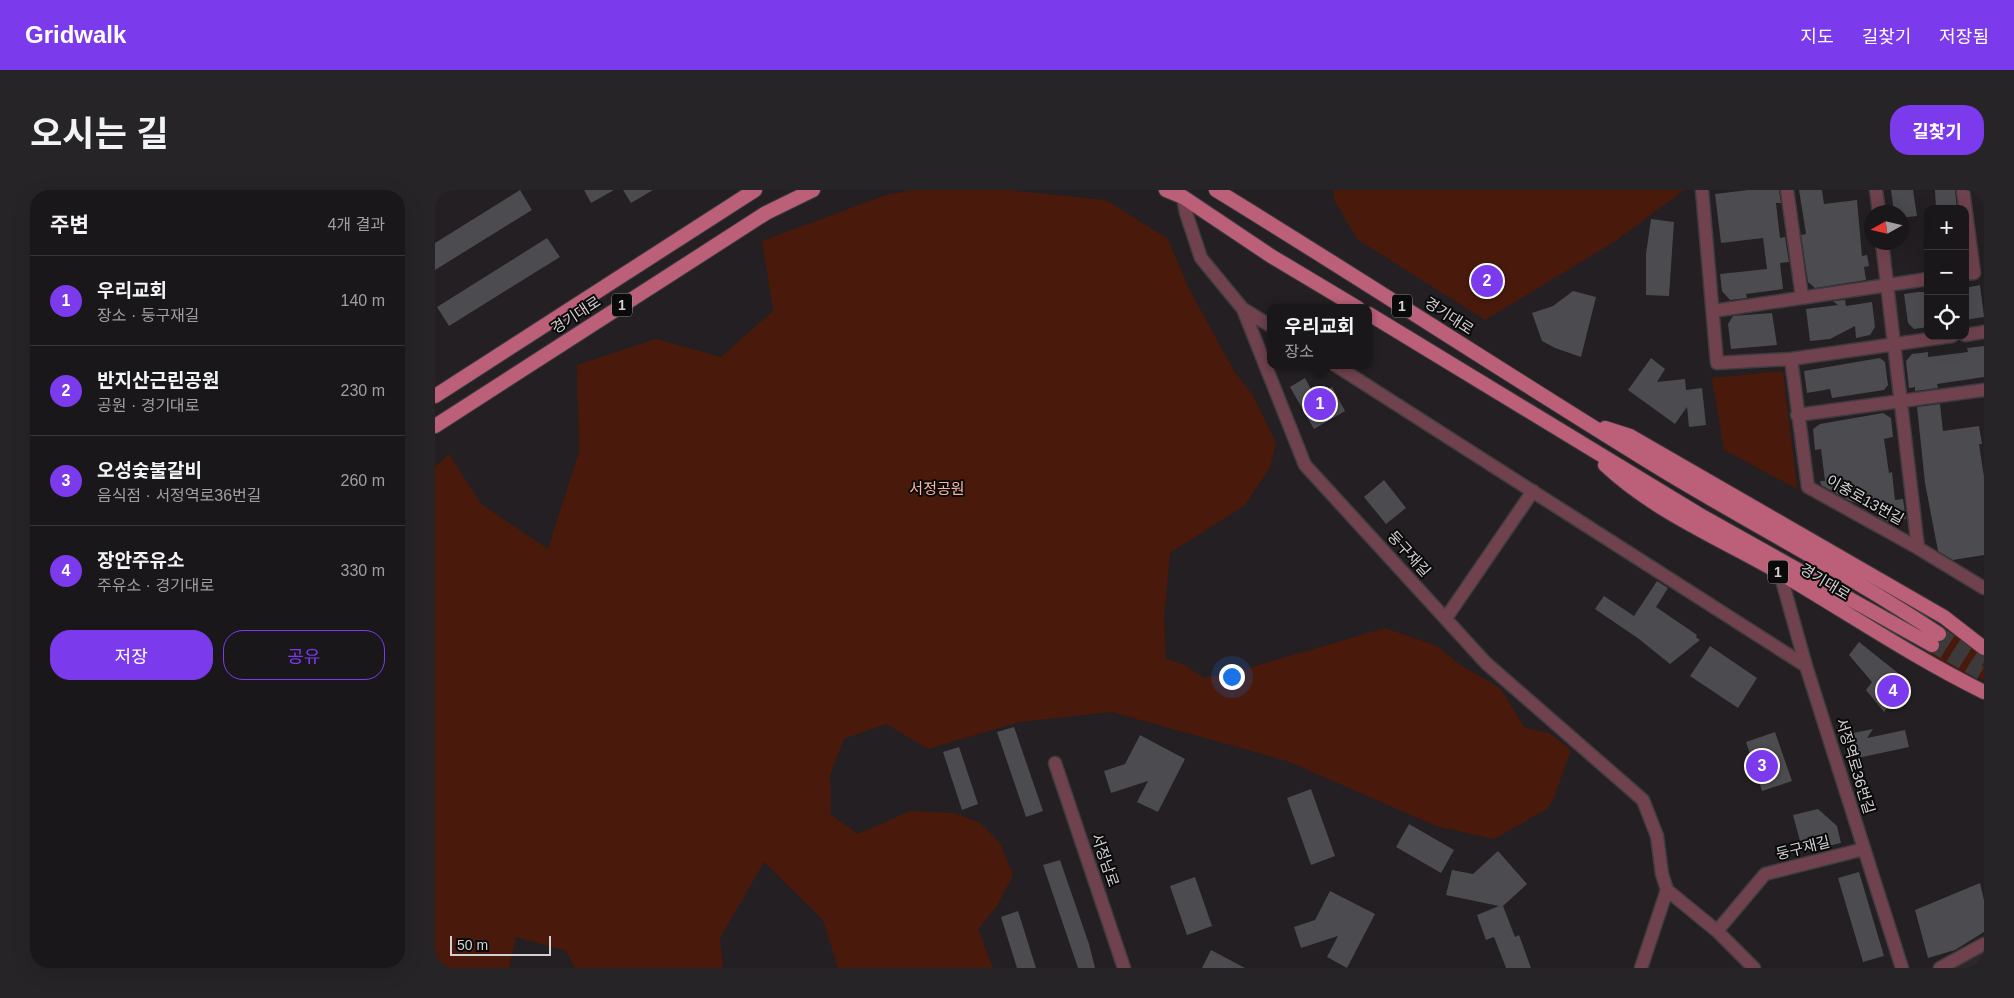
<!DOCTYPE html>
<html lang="ko">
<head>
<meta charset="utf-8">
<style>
	:root { --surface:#1a171a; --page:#272427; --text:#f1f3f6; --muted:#9f9fa2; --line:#383639; --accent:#7c3aed }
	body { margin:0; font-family:Helvetica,"Noto Sans KR",sans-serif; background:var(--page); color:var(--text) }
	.controls { position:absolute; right:15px; top:15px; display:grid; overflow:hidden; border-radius:10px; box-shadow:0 5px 20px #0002 }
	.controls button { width:45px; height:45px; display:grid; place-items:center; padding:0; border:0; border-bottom:1px solid var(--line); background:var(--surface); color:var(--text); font:25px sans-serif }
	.compass { position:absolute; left:1429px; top:15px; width:45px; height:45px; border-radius:50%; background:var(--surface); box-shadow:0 5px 20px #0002; rotate:262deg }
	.scale { position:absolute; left:15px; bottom:12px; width:101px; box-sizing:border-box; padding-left:5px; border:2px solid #d2d0d2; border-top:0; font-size:14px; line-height:18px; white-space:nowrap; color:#d2d0d2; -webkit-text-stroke:4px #0b0a0b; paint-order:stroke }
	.you { position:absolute; left:796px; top:486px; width:18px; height:18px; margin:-12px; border:4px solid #fff; border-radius:50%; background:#1a73e8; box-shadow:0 0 0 8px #1a73e833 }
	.badge { display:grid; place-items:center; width:32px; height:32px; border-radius:50%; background:var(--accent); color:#fff; font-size:16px; font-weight:700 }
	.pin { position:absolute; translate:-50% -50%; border:2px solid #fff; box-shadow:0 1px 5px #0006 }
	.popup { position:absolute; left:832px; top:114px; width:105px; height:65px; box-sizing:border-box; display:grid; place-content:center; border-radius:10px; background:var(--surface); filter:drop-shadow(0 1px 4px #0005); font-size:16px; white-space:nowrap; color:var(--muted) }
	.popup b { font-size:19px; color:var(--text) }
	.popup::after { content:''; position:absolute; left:50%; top:100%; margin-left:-10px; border:10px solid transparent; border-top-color:var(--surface) }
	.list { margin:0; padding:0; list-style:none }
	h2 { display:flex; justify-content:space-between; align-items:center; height:65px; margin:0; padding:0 20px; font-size:21px }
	h2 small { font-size:16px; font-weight:400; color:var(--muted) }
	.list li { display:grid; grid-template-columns:32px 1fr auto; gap:15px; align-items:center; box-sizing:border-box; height:90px; padding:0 20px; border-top:1px solid var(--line) }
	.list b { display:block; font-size:19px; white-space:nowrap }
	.list p { margin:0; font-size:16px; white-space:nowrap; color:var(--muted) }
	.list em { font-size:16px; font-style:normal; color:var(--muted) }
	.actions { display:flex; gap:10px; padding:15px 20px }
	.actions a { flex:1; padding:11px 0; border:1px solid var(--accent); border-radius:20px; text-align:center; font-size:18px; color:var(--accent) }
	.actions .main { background:var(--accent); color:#fff }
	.icon { flex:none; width:28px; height:28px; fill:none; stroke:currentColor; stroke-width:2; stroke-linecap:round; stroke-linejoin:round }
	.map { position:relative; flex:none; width:1549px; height:778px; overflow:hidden; border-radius:20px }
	header { display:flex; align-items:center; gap:30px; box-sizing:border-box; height:70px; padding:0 25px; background:var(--accent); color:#fff }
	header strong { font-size:24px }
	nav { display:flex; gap:28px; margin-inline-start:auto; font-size:18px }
	.intro { display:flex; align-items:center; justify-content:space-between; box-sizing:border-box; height:120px; padding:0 30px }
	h1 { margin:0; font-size:35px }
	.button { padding:12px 22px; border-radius:20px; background:var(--accent); color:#fff; font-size:18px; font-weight:700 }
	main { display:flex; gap:30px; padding:0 30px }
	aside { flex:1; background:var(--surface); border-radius:20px; box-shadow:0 5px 20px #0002 }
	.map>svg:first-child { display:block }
</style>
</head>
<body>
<header>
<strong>Gridwalk</strong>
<nav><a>지도</a><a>길찾기</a><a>저장됨</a></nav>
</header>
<div class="intro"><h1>오시는 길</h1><a class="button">길찾기</a></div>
<main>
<aside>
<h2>주변<small>4개 결과</small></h2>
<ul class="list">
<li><span class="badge">1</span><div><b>우리교회</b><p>장소 · 둥구재길</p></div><em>140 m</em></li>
<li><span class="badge">2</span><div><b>반지산근린공원</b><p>공원 · 경기대로</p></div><em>230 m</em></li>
<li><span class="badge">3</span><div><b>오성숯불갈비</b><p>음식점 · 서정역로36번길</p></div><em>260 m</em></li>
<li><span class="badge">4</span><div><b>장안주유소</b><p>주유소 · 경기대로</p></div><em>330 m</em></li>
</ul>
<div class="actions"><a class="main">저장</a><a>공유</a></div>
</aside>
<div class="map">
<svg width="1549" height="778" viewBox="0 0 1549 778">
	<rect width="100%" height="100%" fill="#231f22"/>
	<!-- built -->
	<path fill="#2e262d" d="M 1549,754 L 1549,778 L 1505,778 Z"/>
	<!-- green -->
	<path fill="#491a0b" d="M 477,0 L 572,0 L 671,10 L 733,49 L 754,99 L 799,181 L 818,205 L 841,253 L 835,278 L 809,316 L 735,363 L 729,429 L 731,469 L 750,475 L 769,488 L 800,482 L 950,438 L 1002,456 L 1027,476 L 1065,498 L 1090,538 L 1114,543 L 1136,560 L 1118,610 L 1112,619 L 1059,649 L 1001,636 L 852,571 L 677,522 L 584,532 L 493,559 L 451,534 L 409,549 L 395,585 L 396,625 L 423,644 L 475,621 L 520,623 L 545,633 L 565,653 L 578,685 L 562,716 L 543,739 L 558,778 L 403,778 L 388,730 L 329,672 L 285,748 L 288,778 L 140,778 L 131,761 L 81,747 L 74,778 L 0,778 L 0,277 L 14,264 L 46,314 L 113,359 L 144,262 L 142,175 L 221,149 L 286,167 L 338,121 L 327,51 L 451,5 Z
		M 899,0 L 1249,0 L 1179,52 L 1050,130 L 922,49 L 899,9 Z
		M 1348,181 L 1362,298 L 1362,299 L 1289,260 L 1277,188 Z
		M 1509,437 L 1549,467 L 1549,490 L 1489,468 Z"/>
	<!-- building -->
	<path fill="#4c4b4f" d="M 85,0 L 97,20 L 0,80 L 0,53 Z
		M 149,0 L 179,0 L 156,13 Z
		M 188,0 L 218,0 L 196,13 Z
		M 1313,0 L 1344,0 L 1346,13 L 1341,13 L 1345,48 L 1350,47 L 1354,72 L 1345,73 L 1348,99 L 1311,104 L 1312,108 L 1295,110 L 1287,101 L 1285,84 L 1332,79 L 1328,48 L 1286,53 L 1280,4 Z
		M 1364,0 L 1387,0 L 1389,14 L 1422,10 L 1427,66 L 1432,65 L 1434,76 L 1429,77 L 1431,90 L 1380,98 L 1373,92 L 1366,45 L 1371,44 Z
		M 1456,0 L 1478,0 L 1482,26 L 1466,28 L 1466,22 L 1459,22 Z
		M 1500,0 L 1520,0 L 1522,19 L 1501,19 Z
		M 1216,29 L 1239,32 L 1234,106 L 1211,105 L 1211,64 Z
		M 112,48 L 125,67 L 14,136 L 2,117 Z
		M 1545,95 L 1549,127 L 1530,130 L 1530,98 Z
		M 1138,101 L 1161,107 L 1146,167 L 1120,158 L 1107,151 L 1097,123 L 1118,116 Z
		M 1483,102 L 1493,102 L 1493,137 L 1479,139 L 1473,133 L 1469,104 Z
		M 1410,110 L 1411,116 L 1437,112 L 1440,137 L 1435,145 L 1421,148 L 1420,136 L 1395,149 L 1375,151 L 1371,119 L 1403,115 L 1398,111 Z
		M 1337,123 L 1342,155 L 1296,159 L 1293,134 L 1298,126 Z
		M 1549,156 L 1549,187 L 1502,194 L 1503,198 L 1480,201 L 1480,197 L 1474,198 L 1471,171 L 1477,164 L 1493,162 L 1493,167 L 1533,162 L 1532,158 Z
		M 1216,168 L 1230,179 L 1222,192 L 1250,189 L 1251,200 L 1267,198 L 1271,235 L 1254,237 L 1252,217 L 1240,234 L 1193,200 Z
		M 1445,168 L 1450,172 L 1453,195 L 1449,200 L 1397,208 L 1395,199 L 1372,203 L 1369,181 Z
		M 870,188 L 880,207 L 897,197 L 910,221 L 879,239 L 855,197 Z
		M 1505,214 L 1508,241 L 1544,236 L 1547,254 L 1544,254 L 1549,287 L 1549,365 L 1518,370 L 1503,361 L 1490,293 L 1482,217 Z
		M 1448,223 L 1456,228 L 1458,247 L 1449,249 L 1454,283 L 1457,282 L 1460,310 L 1468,309 L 1471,329 L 1453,332 L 1443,327 L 1439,319 L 1415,311 L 1386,295 L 1385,291 L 1390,291 L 1386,259 L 1380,260 L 1378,239 L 1385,234 Z
		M 949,290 L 971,318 L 951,334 L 929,307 Z
		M 1222,391 L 1233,398 L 1221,417 L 1262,445 L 1261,447 L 1265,450 L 1235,474 L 1204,449 L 1160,419 L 1169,406 L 1199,426 Z
		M 1424,452 L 1473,491 L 1449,522 L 1431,500 L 1437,492 L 1414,465 Z
		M 1275,456 L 1322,488 L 1303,518 L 1255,486 Z
		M 579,537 L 608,621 L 591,627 L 562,542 Z
		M 1438,539 L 1432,548 L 1470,540 L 1474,557 L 1423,568 L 1418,543 Z
		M 1340,542 L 1357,591 L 1327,601 L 1311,552 Z
		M 705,545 L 750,569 L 723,622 L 702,612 L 713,591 L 676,603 L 669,581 L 690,574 Z
		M 524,557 L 543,614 L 527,620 L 508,562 Z
		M 876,599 L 900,666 L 876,675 L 852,608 Z
		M 1383,619 L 1402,636 L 1406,653 L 1368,662 L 1358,625 Z
		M 974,634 L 1019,660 L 1006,683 L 961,657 Z
		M 1063,661 L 1092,694 L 1068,716 L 1080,747 L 1084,745 L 1096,778 L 1071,778 L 1059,747 L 1051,750 L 1042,725 L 1064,716 L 1011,705 L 1017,680 L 1038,684 Z
		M 625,670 L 654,754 L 660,778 L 643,778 L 608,675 Z
		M 1424,682 L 1449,766 L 1428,772 L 1403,688 Z
		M 760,687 L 777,736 L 752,745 L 735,696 Z
		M 1545,693 L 1549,710 L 1549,742 L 1520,760 L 1493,768 L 1480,720 Z
		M 895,701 L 940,724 L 912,778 L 892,767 L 903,746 L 866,758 L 859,737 L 880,730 Z
		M 583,721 L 601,778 L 582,778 L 566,727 Z
		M 776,760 L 810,778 L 767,778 Z"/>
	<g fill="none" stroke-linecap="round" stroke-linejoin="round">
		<!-- primary-tunnel -->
		<path stroke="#3d3a3c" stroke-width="14" stroke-dasharray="14 7" stroke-linecap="butt" d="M 1504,444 L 1549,472
			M 1497,455 L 1549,485"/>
		<!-- minor casing -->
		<g stroke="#3f3b3e" stroke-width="15">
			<path id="minor" d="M 1267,0 L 1282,173 L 1356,169 L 1517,146
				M 1352,0 L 1367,107
				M 1441,0 L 1444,22
				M 1528,0 L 1539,83 L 1530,84
				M 748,7 L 751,23 L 766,68 L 808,119 L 870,275 L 1051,473 L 1208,610 L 1222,646 L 1227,684 L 1232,700 L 1206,778
				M 1447,52 L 1483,358
				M 808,119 L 836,136
				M 1278,121 L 1493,89
				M 1530,145 L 1549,142
				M 1356,169 L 1373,297 L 1483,358 L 1549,398
				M 900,175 L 1371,476
				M 1362,225 L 1549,200
				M 1345,383 L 1371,476 L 1467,778
				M 1011,428 L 1098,301
				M 620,573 L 689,778
				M 1232,700 L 1282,741 L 1319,778
				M 1282,741 L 1330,684 L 1429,659
				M 1505,778 L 1549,754"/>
		</g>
		<!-- primary casing -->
		<g stroke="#3f3b3e" stroke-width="16">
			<path id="primary" d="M 731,0 L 748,7 L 836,66 L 923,118
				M 781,0 C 931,92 1079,189 1229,281 C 1320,336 1415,385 1504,444
				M 934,124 L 1265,325 L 1497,455
				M 0,206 L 320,0
				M 0,236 L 331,23 L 378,0
				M 1170,238 L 1195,246 L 1509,427 L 1549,458
				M 1170,275 C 1220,322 1286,349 1345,383 C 1413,423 1478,467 1549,502"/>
		</g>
		<!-- minor -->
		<use href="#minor" stroke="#6f424d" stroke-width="12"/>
		<!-- primary -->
		<use href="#primary" stroke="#bc607a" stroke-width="14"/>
	</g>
	<g text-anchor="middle" stroke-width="4" stroke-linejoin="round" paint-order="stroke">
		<!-- shield labels -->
		<g fill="#0b0a0b" stroke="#969596" stroke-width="1">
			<rect x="177" y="103.5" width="20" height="23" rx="4"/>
			<rect x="957" y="104.5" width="20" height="23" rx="4"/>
			<rect x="1333" y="370.5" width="20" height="23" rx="4"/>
		</g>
		<g font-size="14" font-weight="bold" fill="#d2d0d2">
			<text x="187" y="120">1</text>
			<text x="967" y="121">1</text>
			<text x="1343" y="387">1</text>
		</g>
		<!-- street labels -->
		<g font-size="15" fill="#d2d0d2" stroke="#0b0a0b">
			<text transform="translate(141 125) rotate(-33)" y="5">경기대로</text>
			<text transform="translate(1014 126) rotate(33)" y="5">경기대로</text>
			<text transform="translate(1430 310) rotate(29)" y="5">이충로13번길</text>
			<text transform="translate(974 364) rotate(48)" y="5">둥구재길</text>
			<text transform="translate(1390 392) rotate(31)" y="5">경기대로</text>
			<text transform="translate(1420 576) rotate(73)" y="5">서정역로36번길</text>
			<text transform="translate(1368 658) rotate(-14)" y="5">둥구재길</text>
			<text transform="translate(670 670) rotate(71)" y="5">서정남로</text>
		</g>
		<!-- park labels -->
		<g font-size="15" fill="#fdb59f" stroke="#0b0a0b">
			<text x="502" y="304">서정공원</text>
		</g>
	</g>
</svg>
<div class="controls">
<button>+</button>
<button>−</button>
<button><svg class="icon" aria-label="locate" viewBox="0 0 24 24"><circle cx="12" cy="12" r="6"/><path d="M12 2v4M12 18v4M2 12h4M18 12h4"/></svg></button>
</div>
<svg class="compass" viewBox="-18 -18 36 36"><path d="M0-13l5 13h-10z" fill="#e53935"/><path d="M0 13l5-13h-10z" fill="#9f9fa2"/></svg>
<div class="scale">50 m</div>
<div class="you"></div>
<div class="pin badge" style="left:885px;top:214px">1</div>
<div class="popup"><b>우리교회</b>장소</div>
<div class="pin badge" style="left:1052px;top:91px">2</div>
<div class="pin badge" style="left:1327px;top:576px">3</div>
<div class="pin badge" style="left:1458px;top:501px">4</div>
</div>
</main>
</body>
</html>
